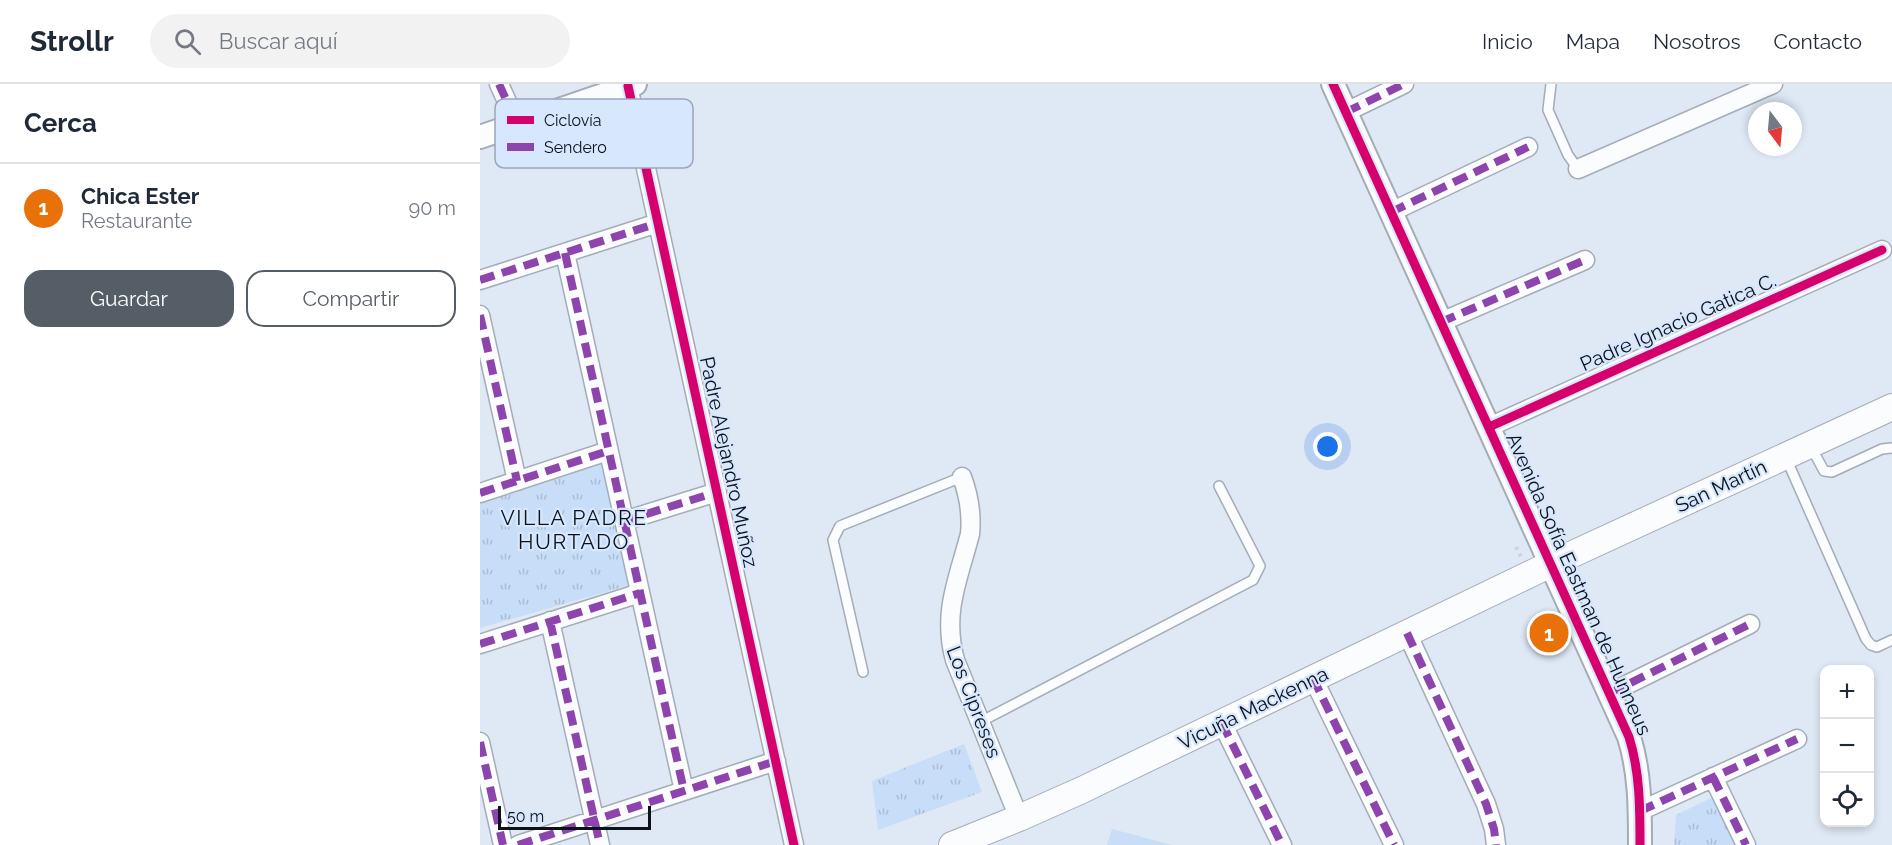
<!DOCTYPE html>
<html lang="es">
<head>
<meta charset="utf-8">
<style>
	:root { --surface:#fff; --page:#f2f2f3; --text:#1f2937; --muted:#747a83; --line:#e0e1e3; --accent:#555d67 }
	body { margin:0; font-family:Raleway,sans-serif; background:var(--page); color:var(--text) }
	.controls { position:absolute; right:18px; bottom:18px; display:grid; overflow:hidden; border-radius:12px; box-shadow:0 3px 9px #0003 }
	.controls button { width:54px; height:54px; display:grid; place-items:center; padding:0; border:0; border-bottom:2px solid var(--line); background:var(--surface); color:var(--text); font:30px sans-serif }
	.compass { position:absolute; left:1268px; top:18px; width:54px; height:54px; border-radius:50%; background:var(--surface); box-shadow:0 3px 9px #0003; rotate:164deg }
	.scale { position:absolute; left:18px; bottom:15px; width:153px; box-sizing:border-box; padding-left:6px; border:3px solid #0b121b; border-top:0; font-size:16px; line-height:21px; white-space:nowrap; color:#0b121b; -webkit-text-stroke:4px #d7e7fd; paint-order:stroke }
	.you { position:absolute; left:848px; top:363px; width:21px; height:21px; margin:-15px; border:4px solid #fff; border-radius:50%; background:#1a73e8; box-shadow:0 0 0 9px #1a73e833 }
	.badge { display:grid; place-items:center; width:39px; height:39px; border-radius:50%; background:var(--accent); color:#fff; font-size:20px; font-weight:700 }
	.pin { position:absolute; translate:-50% -50%; border:3px solid #fff; box-shadow:0 2px 6px #0006 }
	.list { margin:0; padding:0; list-style:none }
	h2 { display:flex; justify-content:space-between; align-items:center; height:78px; margin:0; padding:0 24px; font-size:26px }
	h2 small { font-size:20px; font-weight:400; color:var(--muted) }
	.list li { display:grid; grid-template-columns:39px 1fr auto; gap:18px; align-items:center; box-sizing:border-box; height:90px; padding:0 24px; border-top:2px solid var(--line) }
	.list b { display:block; font-size:22px; white-space:nowrap }
	.list p { margin:0; font-size:20px; white-space:nowrap; color:var(--muted) }
	.list em { font-size:20px; font-style:normal; color:var(--muted) }
	.actions { display:flex; gap:12px; padding:18px 24px }
	.actions a { flex:1; padding:14px 0; border:2px solid var(--accent); border-radius:18px; text-align:center; font-size:21px; color:var(--accent) }
	.actions .main { background:var(--accent); color:#fff }
	.icon { flex:none; width:33px; height:33px; fill:none; stroke:currentColor; stroke-width:2; stroke-linecap:round; stroke-linejoin:round }
	.map { position:relative; flex:none; width:1412px; height:761px; overflow:hidden }
	header { display:flex; align-items:center; gap:36px; box-sizing:border-box; height:84px; padding:0 30px; background:var(--surface); border-bottom:2px solid var(--line) }
	header strong { font-size:28px }
	nav { display:flex; gap:33px; margin-inline-start:auto; font-size:21px }
	.search { width:420px; height:54px; background:var(--page); display:flex; align-items:center; gap:15px; box-sizing:border-box; padding:0 21px; border-radius:33px; color:var(--muted); font-size:22px }
	main { display:flex }
	aside { flex:1; background:var(--surface) }
	.map>svg:first-child { display:block }
</style>
</head>
<body>
<header>
<strong>Strollr</strong>
<div class="search"><svg class="icon" aria-label="search" viewBox="0 0 24 24"><circle cx="10" cy="10" r="6"/><path d="M15 15l6 6"/></svg>Buscar aquí</div>
<nav><a>Inicio</a><a>Mapa</a><a>Nosotros</a><a>Contacto</a></nav>
</header>
<main>
<aside>
<h2>Cerca<small></small></h2>
<ul class="list">
<li><span class="badge" style="background:#e8710a">1</span><div><b>Chica Ester</b><p>Restaurante</p></div><em>90 m</em></li>
</ul>
<div class="actions"><a class="main">Guardar</a><a>Compartir</a></div>
</aside>
<div class="map">
<svg width="1412" height="761" viewBox="0 0 1412 761">
	<defs>
		<pattern id="grass-tufts" width="24" height="20" patternUnits="userSpaceOnUse" patternTransform="scale(1.5)"><rect width="24" height="20" fill="#c8ddf8"/><path d="M3 7l-1-3M5 7V3M7 7l1-3M15 17l-1-3M17 17v-4M19 17l1-3" fill="none" stroke="#aabdd4"/></pattern>
	</defs>
	<rect width="100%" height="100%" fill="#dfe8f5"/>
	<!-- grass -->
	<path fill="url(#grass-tufts)" d="M 122,376 L 153,500 L 0,544 L 0,417 Z
		M 484,660 L 502,708 L 398,746 L 392,697 Z
		M 1235,712 L 1259,761 L 1194,761 L 1196,731 Z"/>
	<!-- pitch -->
	<path fill="#c8ddf8" d="M 632,745 L 692,761 L 627,761 Z"/>
	<g fill="none" stroke-linecap="round" stroke-linejoin="round">
		<!-- service casing -->
		<g stroke="#a5acb6" stroke-width="12">
			<path id="service" d="M 1071,0 L 1068,26 L 1088,71 L 1098,85
				M 1330,361 L 1344,387 L 1352,388 L 1402,365 L 1412,364
				M 1306,374 L 1386,555 L 1391,561 L 1397,563 L 1412,556
				M 383,588 L 353,456 L 360,442 L 482,393
				M 500,638 L 773,496 L 780,482 L 739,402"/>
		</g>
		<!-- minor casing -->
		<g stroke="#a5acb6" stroke-width="21">
			<path id="minor" d="M 19,0 L 37,40
				M 148,2 L 314,761
				M 866,28 L 924,0
				M 1098,85 L 1293,0
				M 911,128 L 1048,63
				M 85,169 L 204,707
				M 0,196 L 178,139
				M 0,231 L 37,397
				M 961,238 L 1105,176
				M 1009,343 L 1402,166
				M 482,393 C 489,412 492,430 490,450 C 478,496 462,529 475,576 L 539,734
				M 0,409 L 128,367
				M 144,437 L 237,408
				M 70,537 L 120,761
				M 927,549 L 1006,720 L 1014,745 L 1016,761
				M 0,560 L 160,509
				M 833,594 L 914,761
				M 1130,609 L 1270,540
				M 742,639 L 802,761
				M 0,658 L 23,761
				M 1233,693 L 1266,761
				M 1160,727 L 1317,655
				M 38,761 L 296,677"/>
		</g>
		<!-- tertiary casing -->
		<g stroke="#a5acb6" stroke-width="26">
			<path id="tertiary" d="M 853,0 L 1149,653 C 1160,688 1160,724 1160,761
				M 0,53 L 155,0"/>
		</g>
		<!-- secondary casing -->
		<g stroke="#a5acb6" stroke-width="28">
			<path id="secondary" d="M 472,761 L 539,734 L 602,706 L 1071,480 L 1412,323"/>
		</g>
		<!-- path -->
		<path stroke="#d0d2d6" stroke-width="4" stroke-dasharray="3 4.5" stroke-linecap="butt" d="M 1036,463 L 1041,473"/>
		<!-- service -->
		<use href="#service" stroke="#fafcfe" stroke-width="9"/>
		<!-- minor -->
		<use href="#minor" stroke="#fafcfe" stroke-width="18"/>
		<!-- tertiary -->
		<use href="#tertiary" stroke="#fafcfe" stroke-width="22"/>
		<!-- secondary -->
		<use href="#secondary" stroke="#fafcfe" stroke-width="26"/>
		<!-- quiet -->
		<path stroke="#8e44ad" stroke-width="8" stroke-dasharray="15 8" stroke-linecap="butt" d="M 19,0 L 37,40
			M 866,28 L 924,0
			M 911,128 L 1048,63
			M 85,169 L 204,707
			M 0,196 L 178,139
			M 0,231 L 37,397
			M 961,238 L 1105,176
			M 0,409 L 128,367
			M 144,437 L 237,408
			M 70,537 L 120,761
			M 927,549 L 1006,720 L 1014,745 L 1016,761
			M 0,560 L 160,509
			M 833,594 L 914,761
			M 1130,609 L 1270,540
			M 742,639 L 802,761
			M 0,658 L 23,761
			M 1233,693 L 1266,761
			M 1160,727 L 1317,655
			M 38,761 L 296,677"/>
		<!-- cycleway casing -->
		<g stroke="#d7e7fd" stroke-width="13">
			<path id="cycleway" d="M 853,0 L 1149,653 C 1160,688 1160,724 1160,761
				M 148,2 L 314,761
				M 1009,343 L 1402,166"/>
		</g>
		<!-- cycleway -->
		<use href="#cycleway" stroke="#d6006c" stroke-width="9"/>
	</g>
	<g text-anchor="middle" stroke-width="4.5" stroke-linejoin="round" paint-order="stroke">
		<!-- street labels -->
		<g font-size="20" fill="#0b121b" stroke="#d7e7fd">
			<text transform="translate(1198 238) rotate(-24)" y="7">Padre Ignacio Gatica C.</text>
			<text transform="translate(249 378) rotate(78)" y="7">Padre Alejandro Muñoz</text>
			<text transform="translate(1241 402) rotate(-25)" y="7">San Martín</text>
			<text transform="translate(1099 500) rotate(66)" y="7">Avenida Sofía Eastman de Hunneus</text>
			<text transform="translate(494 618) rotate(69)" y="7">Los Cipreses</text>
			<text transform="translate(773 624) rotate(-26)" y="7">Vicuña Mackenna</text>
		</g>
		<!-- neighbourhood labels -->
		<g font-size="21" letter-spacing="1.5" fill="#0b121b" stroke="#d7e7fd">
			<text x="94" y="441">VILLA PADRE<tspan x="94" dy="24">HURTADO</tspan></text>
		</g>
	</g>
	<!-- legend -->
	<rect x="15" y="15" width="198" height="69" rx="9" fill="#d7e7fd" stroke="#9aa7b9" stroke-width="1.5"/>
	<rect x="27" y="32" width="27" height="8" fill="#d6006c"/>
	<rect x="27" y="59" width="27" height="8" fill="#8e44ad"/>
	<g font-size="16" fill="#0b121b">
		<text x="64" y="42">Ciclovía</text>
		<text x="64" y="69">Sendero</text>
	</g>
</svg>
<div class="controls">
<button>+</button>
<button>−</button>
<button><svg class="icon" aria-label="locate" viewBox="0 0 24 24"><circle cx="12" cy="12" r="6"/><path d="M12 2v4M12 18v4M2 12h4M18 12h4"/></svg></button>
</div>
<svg class="compass" viewBox="-18 -18 36 36"><path d="M0-13l5 13h-10z" fill="#e53935"/><path d="M0 13l5-13h-10z" fill="#747a83"/></svg>
<div class="scale">50 m</div>
<div class="you"></div>
<div class="pin badge" style="left:1069px;top:549px;background:#e8710a">1</div>
</div>
</main>
</body>
</html>
